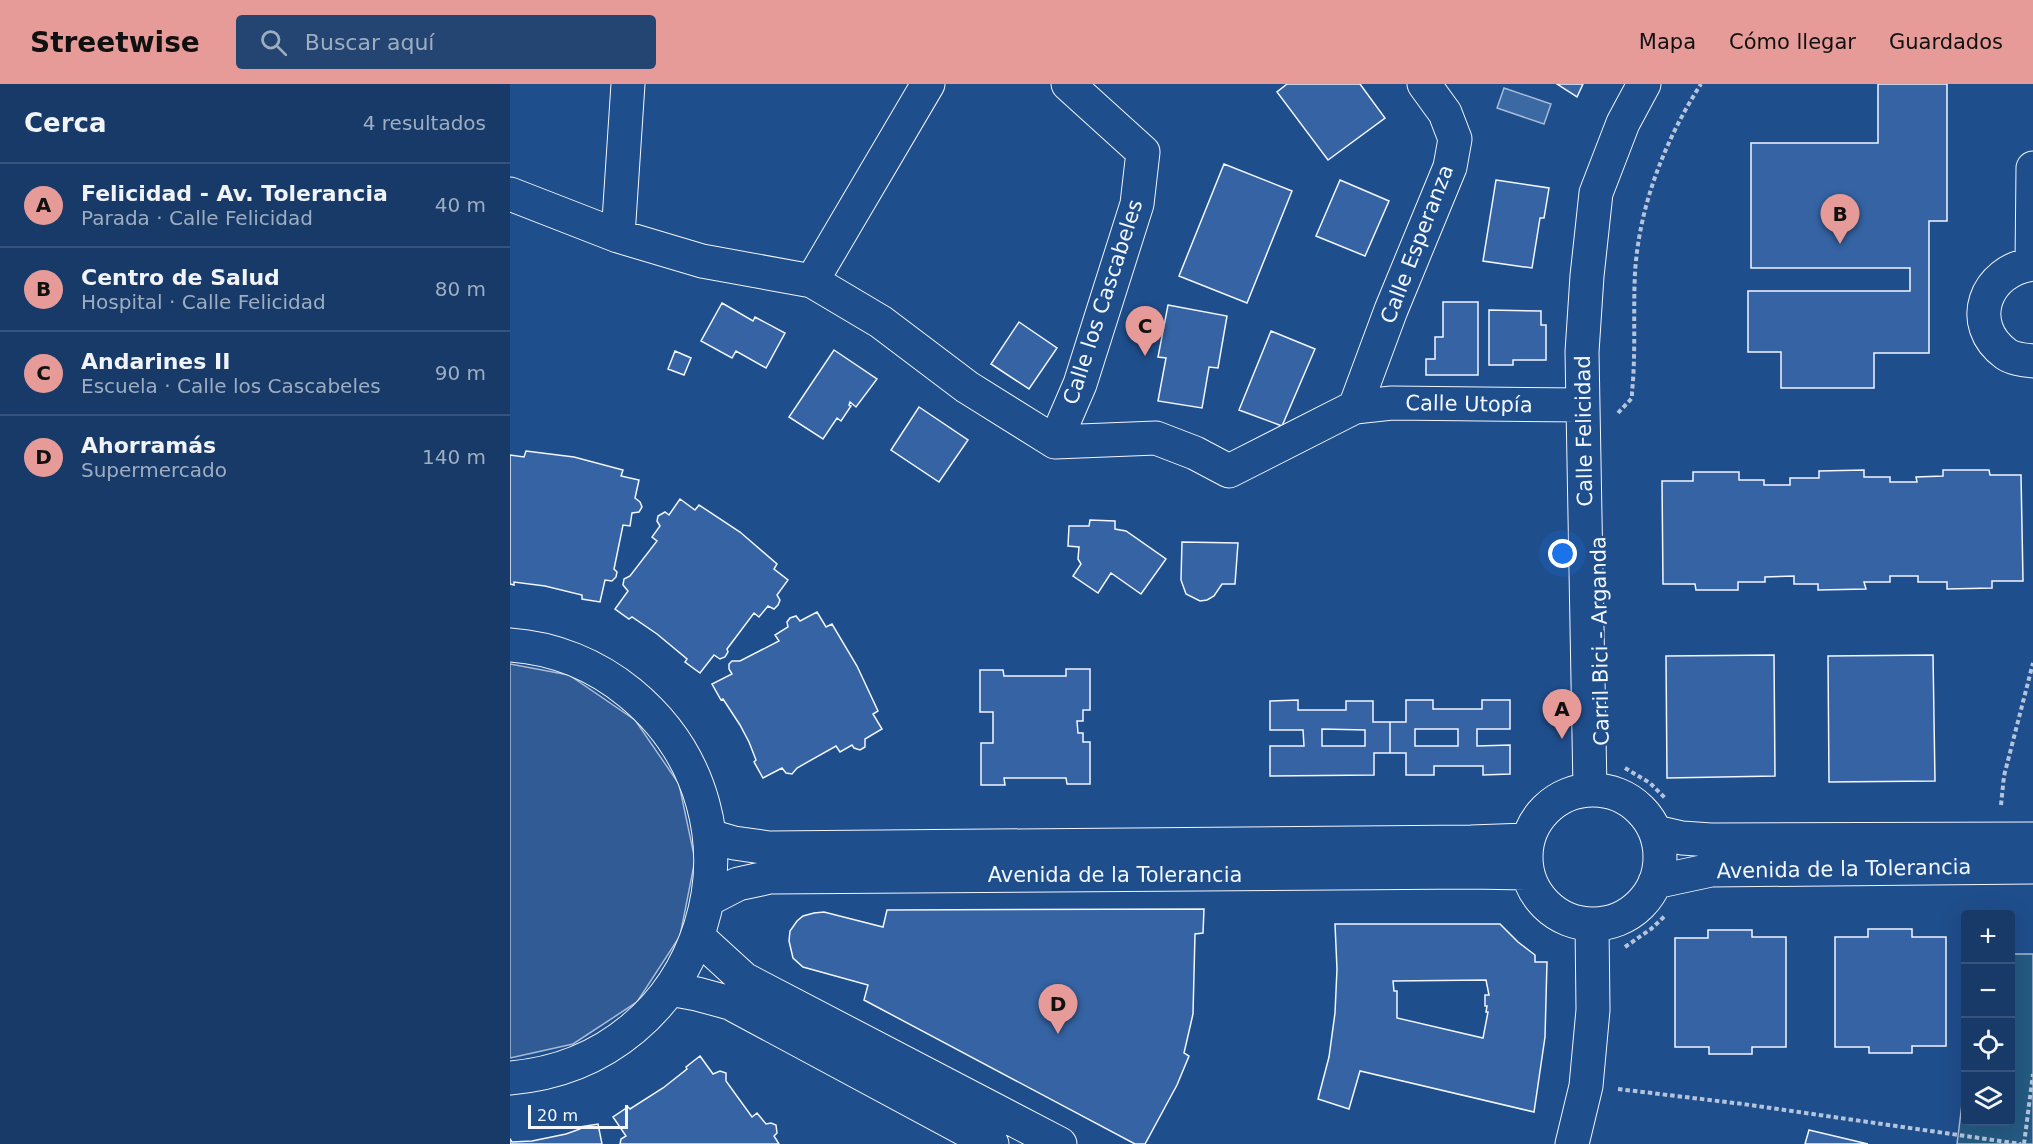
<!DOCTYPE html>
<html lang="es">
<head>
<meta charset="utf-8">
<style>
	:root { --surface:#173a69; --page:#244571; --text:#f1f3f6; --muted:#9eadc0; --line:#36547d; --accent:#e69b98 }
	body { margin:0; font-family:"DejaVu Sans",sans-serif; background:var(--page); color:var(--text) }
	.controls { position:absolute; right:18px; bottom:18px; display:grid; overflow:hidden; border-radius:6px; box-shadow:0 6px 24px #0002 }
	.controls button { width:54px; height:54px; display:grid; place-items:center; padding:0; border:0; border-bottom:2px solid var(--line); background:var(--surface); color:var(--text); font:30px sans-serif }
	.scale { position:absolute; left:18px; bottom:15px; width:100px; box-sizing:border-box; padding-left:6px; border:3px solid #f2f6ff; border-top:0; font-size:16px; line-height:21px; white-space:nowrap; color:#f2f6ff; -webkit-text-stroke:4px #1f4e8c; paint-order:stroke }
	.you { position:absolute; left:1053px; top:470px; width:21px; height:21px; margin:-15px; border:4px solid #fff; border-radius:50%; background:#1a73e8; box-shadow:0 0 0 9px #1a73e833 }
	.badge { display:grid; place-items:center; width:39px; height:39px; border-radius:50%; background:var(--accent); color:#111; font-size:20px; font-weight:700 }
	.pin { position:absolute; translate:-50% -50px; filter:drop-shadow(0 2px 3px #0008) }
	.pin::after { content:''; position:absolute; top:32px; width:21px; height:18px; background:inherit; clip-path:polygon(0 0,100% 0,50% 100%) }
	.list { margin:0; padding:0; list-style:none }
	h2 { display:flex; justify-content:space-between; align-items:center; height:78px; margin:0; padding:0 24px; font-size:26px }
	h2 small { font-size:20px; font-weight:400; color:var(--muted) }
	.list li { display:grid; grid-template-columns:39px 1fr auto; gap:18px; align-items:center; box-sizing:border-box; height:84px; padding:0 24px; border-top:2px solid var(--line) }
	.list b { display:block; font-size:22px; white-space:nowrap }
	.list p { margin:0; font-size:20px; white-space:nowrap; color:var(--muted) }
	.list em { font-size:20px; font-style:normal; color:var(--muted) }
	.icon { flex:none; width:33px; height:33px; fill:none; stroke:currentColor; stroke-width:2; stroke-linecap:round; stroke-linejoin:round }
	.map { position:relative; flex:none; width:1523px; height:1060px; overflow:hidden }
	header { display:flex; align-items:center; gap:36px; box-sizing:border-box; height:84px; padding:0 30px; background:var(--accent); color:#111 }
	header strong { font-size:28px }
	nav { display:flex; gap:33px; margin-inline-start:auto; font-size:21px }
	.search { width:420px; height:54px; background:var(--page); display:flex; align-items:center; gap:15px; box-sizing:border-box; padding:0 21px; border-radius:6px; color:var(--muted); font-size:22px }
	main { display:flex }
	aside { flex:1; background:var(--surface) }
	.map>svg:first-child { display:block }
</style>
</head>
<body>
<header>
<strong>Streetwise</strong>
<div class="search"><svg class="icon" aria-label="search" viewBox="0 0 24 24"><circle cx="10" cy="10" r="6"/><path d="M15 15l6 6"/></svg>Buscar aquí</div>
<nav><a>Mapa</a><a>Cómo llegar</a><a>Guardados</a></nav>
</header>
<main>
<aside>
<h2>Cerca<small>4 resultados</small></h2>
<ul class="list">
<li><span class="badge">A</span><div><b>Felicidad - Av. Tolerancia</b><p>Parada · Calle Felicidad</p></div><em>40 m</em></li>
<li><span class="badge">B</span><div><b>Centro de Salud</b><p>Hospital · Calle Felicidad</p></div><em>80 m</em></li>
<li><span class="badge">C</span><div><b>Andarines II</b><p>Escuela · Calle los Cascabeles</p></div><em>90 m</em></li>
<li><span class="badge">D</span><div><b>Ahorramás</b><p>Supermercado</p></div><em>140 m</em></li>
</ul>
</aside>
<div class="map">
<svg width="1523" height="1060" viewBox="0 0 1523 1060">
	<rect width="100%" height="100%" fill="#1f4e8c"/>
	<!-- green -->
	<path fill="#245a82" stroke="#a8bbd7" stroke-width="1.5" d="M 1501,870 L 1523,870 L 1523,1060 L 1447,1060 L 1455,996 L 1456,1038 L 1500,1038 Z"/>
	<!-- parking -->
	<path fill="#305b95" stroke="#a8bbd7" stroke-width="1.5" d="M 0,580 L 59,591 L 125,636 L 169,700 L 185,776 L 170,852 L 127,918 L 63,960 L 0,974 Z"/>
	<!-- water -->
	<path fill="#3b69a3" stroke="#a8bbd7" stroke-width="1.5" d="M 994,4 L 1041,20 L 1034,40 L 987,24 Z"/>
	<!-- building -->
	<path fill="#3563a3" stroke="#f2f6ff" stroke-width="1.5" fill-rule="evenodd" d="M 777,0 L 850,0 L 875,34 L 818,76 L 767,8 Z
		M 1047,0 L 1073,0 L 1067,13 Z
		M 1368,0 L 1437,0 L 1437,137 L 1419,137 L 1419,269 L 1364,269 L 1364,304 L 1271,304 L 1271,268 L 1238,268 L 1238,207 L 1400,207 L 1400,184 L 1241,184 L 1241,59 L 1368,59 Z
		M 714,80 L 782,107 L 737,219 L 669,192 Z
		M 830,96 L 879,117 L 855,172 L 806,152 Z
		M 986,96 L 1039,104 L 1034,134 L 1030,134 L 1022,184 L 973,177 Z
		M 933,218 L 968,218 L 968,291 L 916,291 L 916,275 L 925,275 L 925,253 L 933,253 Z
		M 212,219 L 243,237 L 245,233 L 275,249 L 256,284 L 226,267 L 222,274 L 191,257 Z
		M 658,221 L 717,232 L 708,284 L 699,283 L 692,324 L 648,317 L 656,274 L 648,273 Z
		M 979,226 L 1031,227 L 1031,241 L 1036,241 L 1036,276 L 1003,276 L 1003,281 L 979,281 Z
		M 509,238 L 547,264 L 519,305 L 481,280 Z
		M 761,247 L 805,265 L 772,342 L 729,326 Z
		M 324,266 L 367,295 L 346,323 L 340,318 L 339,321 L 341,322 L 331,337 L 327,334 L 313,355 L 279,333 Z
		M 165,267 L 181,274 L 174,291 L 158,285 Z
		M 409,323 L 458,356 L 429,398 L 381,366 Z
		M 16,367 L 64,373 L 113,386 L 111,392 L 129,396 L 125,414 L 130,418 L 132,423 L 129,428 L 122,429 L 120,442 L 113,441 L 104,485 L 107,488 L 106,493 L 102,497 L 95,496 L 90,518 L 72,515 L 72,511 L 35,502 L 4,498 L 4,501 L 0,500 L 0,371 L 14,373 Z
		M 1354,386 L 1354,393 L 1380,393 L 1380,398 L 1407,398 L 1406,393 L 1433,392 L 1433,386 L 1479,386 L 1480,391 L 1511,391 L 1513,497 L 1482,497 L 1482,504 L 1437,505 L 1437,498 L 1408,498 L 1408,492 L 1380,492 L 1380,498 L 1354,498 L 1356,505 L 1308,506 L 1308,500 L 1284,500 L 1284,492 L 1255,493 L 1255,498 L 1228,498 L 1228,506 L 1186,506 L 1185,500 L 1153,500 L 1152,397 L 1183,397 L 1183,388 L 1229,388 L 1229,396 L 1254,396 L 1254,401 L 1280,401 L 1280,394 L 1309,394 L 1309,387 Z
		M 170,415 L 185,426 L 189,421 L 230,448 L 267,480 L 264,485 L 278,496 L 267,511 L 270,516 L 268,521 L 264,525 L 258,522 L 249,533 L 244,529 L 217,565 L 218,568 L 215,573 L 210,575 L 204,571 L 190,589 L 175,578 L 177,575 L 147,550 L 122,533 L 119,535 L 105,525 L 118,507 L 113,501 L 114,495 L 120,492 L 147,457 L 142,453 L 150,442 L 147,437 L 148,432 L 155,428 L 159,431 Z
		M 580,436 L 605,437 L 605,445 L 616,447 L 656,475 L 631,510 L 601,489 L 588,509 L 563,492 L 571,480 L 568,475 L 569,463 L 558,462 L 559,442 L 579,442 Z
		M 672,458 L 728,459 L 725,500 L 712,500 L 704,512 L 697,516 L 690,517 L 676,510 L 671,496 Z
		M 307,528 L 316,543 L 322,540 L 347,582 L 368,627 L 363,630 L 372,645 L 355,655 L 355,663 L 350,666 L 344,664 L 342,661 L 330,668 L 326,662 L 287,684 L 282,690 L 276,689 L 272,684 L 253,694 L 244,678 L 246,676 L 239,658 L 230,641 L 213,615 L 211,616 L 202,600 L 222,590 L 219,585 L 219,580 L 222,577 L 230,577 L 269,557 L 265,551 L 278,543 L 277,538 L 280,534 L 286,532 L 290,537 Z
		M 1264,571 L 1265,692 L 1157,694 L 1156,572 Z
		M 1423,571 L 1425,697 L 1319,698 L 1318,572 Z
		M 556,585 L 580,585 L 580,626 L 573,626 L 573,637 L 567,637 L 568,649 L 573,649 L 573,658 L 580,658 L 580,700 L 557,700 L 556,694 L 494,694 L 495,701 L 471,701 L 471,659 L 483,659 L 483,628 L 470,628 L 470,586 L 493,586 L 494,592 L 556,592 Z
		M 788,616 L 788,626 L 836,626 L 836,617 L 863,617 L 863,638 L 880,638 L 880,669 L 864,669 L 864,691 L 760,692 L 760,662 L 794,662 L 793,646 L 760,646 L 760,617 ZM 812,645 L 855,646 L 855,662 L 812,662 Z
		M 896,616 L 923,616 L 923,625 L 972,625 L 972,616 L 1000,616 L 1000,645 L 967,645 L 967,662 L 1000,661 L 1000,690 L 973,691 L 973,682 L 924,682 L 924,691 L 896,691 L 896,669 L 880,669 L 880,638 L 896,638 ZM 905,645 L 948,645 L 948,662 L 905,662 Z
		M 694,825 L 693,849 L 685,850 L 683,930 L 674,969 L 679,972 L 667,1001 L 635,1060 L 625,1060 L 354,916 L 358,901 L 293,883 L 283,874 L 279,857 L 280,847 L 287,837 L 293,832 L 304,829 L 314,828 L 373,843 L 377,826 Z
		M 825,840 L 990,840 L 1008,858 L 1025,871 L 1025,878 L 1037,878 L 1035,953 L 1024,1028 L 850,987 L 839,1025 L 808,1015 L 819,973 L 825,929 L 827,885 ZM 976,896 L 979,911 L 975,911 L 975,922 L 977,922 L 976,928 L 978,928 L 973,954 L 887,934 L 887,907 L 884,907 L 883,897 Z
		M 1358,845 L 1402,845 L 1402,853 L 1436,853 L 1436,962 L 1402,962 L 1402,969 L 1359,969 L 1359,963 L 1325,963 L 1325,853 L 1358,853 Z
		M 1198,846 L 1242,846 L 1242,853 L 1276,853 L 1276,963 L 1242,963 L 1242,970 L 1199,970 L 1199,963 L 1165,963 L 1165,854 L 1198,854 Z
		M 190,972 L 203,990 L 210,987 L 216,989 L 216,997 L 242,1033 L 247,1029 L 256,1040 L 261,1039 L 266,1041 L 267,1049 L 264,1052 L 269,1060 L 110,1060 L 111,1055 L 116,1052 L 103,1033 L 118,1023 L 120,1025 L 153,1004 L 177,985 L 176,983 Z
		M 88,1040 L 92,1060 L 0,1060 L 0,1055 L 2,1058 L 22,1057 L 56,1050 L 70,1045 L 70,1043 Z
		M 1299,1046 L 1358,1060 L 1295,1060 Z"/>
	<g fill="none" stroke-linecap="round" stroke-linejoin="round">
		<!-- minor casing -->
		<g stroke="#f2f6ff" stroke-width="35">
			<path id="minor" d="M 0,110 L 108,152 L 192,177 L 302,197 L 371,238 L 457,303 L 545,358 L 646,354 L 685,369 L 719,387 L 845,323 L 882,319 L 1073,321
				M 108,152 L 118,0
				M 1522,180 L 1523,84
				M 1523,180 C 1475,186 1455,240 1496,270 C 1503,275 1515,276 1523,277
				M 302,197 L 418,0
				M 845,323 L 881,226 L 940,83 L 945,55 L 935,29 L 914,0
				M 545,358 L 570,300 L 627,120 L 633,68 L 558,0
				M 0,561 C 44,564 86,581 120,609 C 272,734 196,978 0,994
				M 1080,706 L 1072,268 L 1077,192 L 1086,109 L 1113,39 L 1134,0
				M1016 773a67 67 0 1 1 134 0a67 67 0 1 1-134 0Z
				M 1146,748 L 1172,754 L 1201,756 L 1523,755
				M 200,752 L 224,759 L 259,764 L 961,758 L 1017,756
				M 1145,798 L 1201,786 L 1523,783
				M 199,815 L 228,800 L 260,793 L 961,788 L 1017,789
				M 188,853 L 234,895 L 550,1060
				M 160,905 L 187,910 L 220,919 L 482,1060
				M 1062,1060 L 1076,1002 L 1083,926 L 1082,840"/>
		</g>
		<!-- path -->
		<path stroke="#b3c4dc" stroke-width="4" stroke-dasharray="4.5 3" stroke-linecap="butt" d="M 1108,329 L 1122,314 L 1122,308 C 1126,269 1123,229 1125,189 C 1129,122 1155,56 1191,0
			M 1115,684 L 1140,699 L 1156,715
			M 1491,721 L 1494,692 L 1523,579
			M 1115,863 L 1141,845 L 1156,831
			M 1108,1005 L 1233,1020 L 1511,1060
			M 1514,1060 L 1523,990"/>
		<!-- minor -->
		<use href="#minor" stroke="#1f4e8c" stroke-width="33"/>
	</g>
	<g text-anchor="middle" stroke-width="4.5" stroke-linejoin="round" paint-order="stroke">
		<!-- street labels -->
		<g font-size="21" fill="#f2f6ff" stroke="#1f4e8c">
			<text transform="translate(907 160) rotate(-69)" y="7">Calle Esperanza</text>
			<text transform="translate(593 218) rotate(-72)" y="7">Calle los Cascabeles</text>
			<text transform="translate(959 320) rotate(1)" y="7">Calle Utopía</text>
			<text transform="translate(1074 347) rotate(-91)" y="7">Calle Felicidad</text>
			<text transform="translate(1090 557) rotate(-91)" y="7">Carril Bici - Arganda</text>
			<text transform="translate(1334 785) rotate(-1)" y="7">Avenida de la Tolerancia</text>
			<text x="605" y="798">Avenida de la Tolerancia</text>
		</g>
	</g>
</svg>
<div class="controls">
<button>+</button>
<button>−</button>
<button><svg class="icon" aria-label="locate" viewBox="0 0 24 24"><circle cx="12" cy="12" r="6"/><path d="M12 2v4M12 18v4M2 12h4M18 12h4"/></svg></button>
<button><svg class="icon" aria-label="layers" viewBox="0 0 24 24"><path d="M12 4l9 5-9 5-9-5zM3 14l9 5 9-5"/></svg></button>
</div>
<div class="scale">20 m</div>
<div class="you"></div>
<div class="pin badge" style="left:1052px;top:655px">A</div>
<div class="pin badge" style="left:1330px;top:160px">B</div>
<div class="pin badge" style="left:635px;top:272px">C</div>
<div class="pin badge" style="left:548px;top:950px">D</div>
</div>
</main>
</body>
</html>
